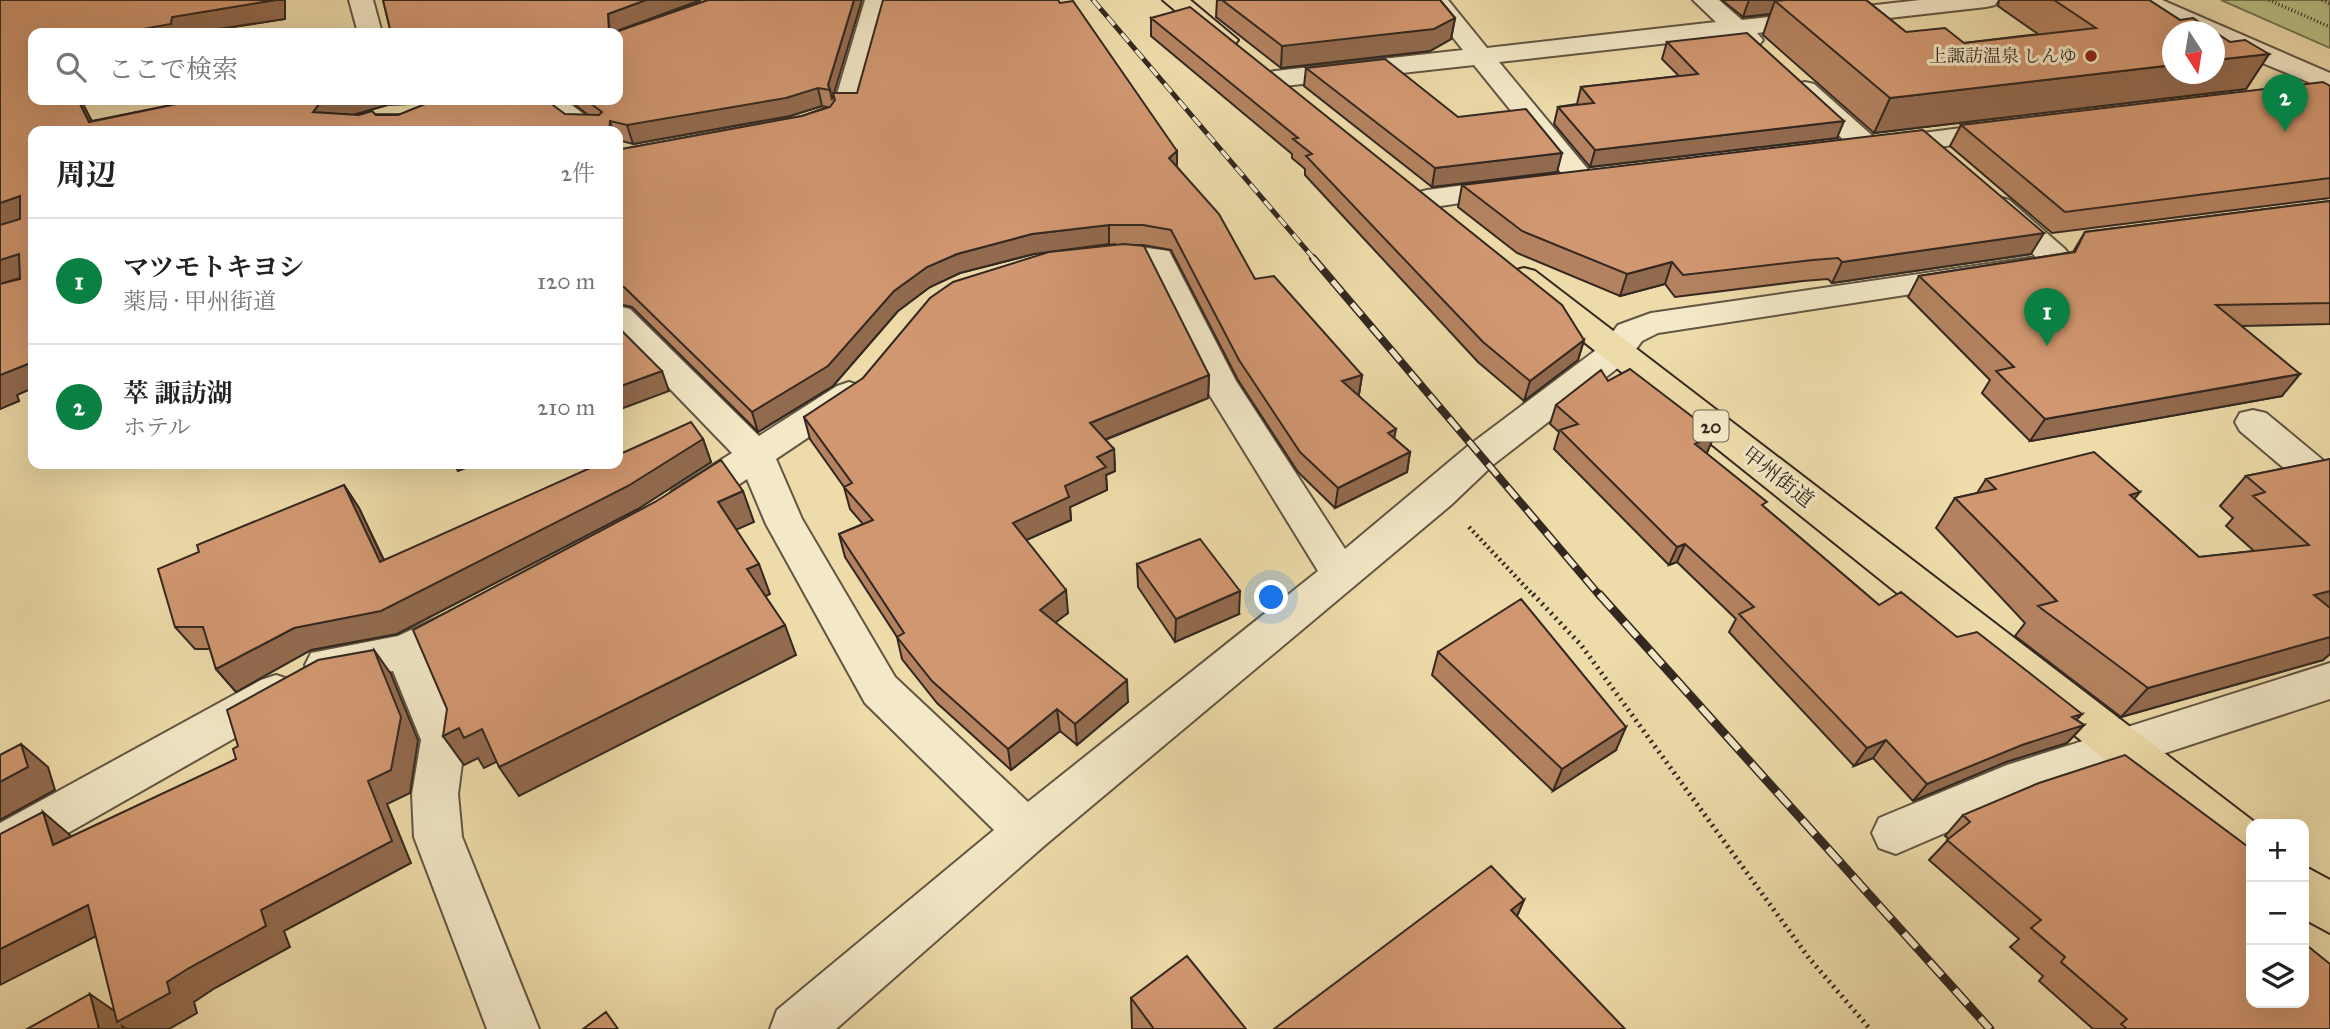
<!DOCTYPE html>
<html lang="ja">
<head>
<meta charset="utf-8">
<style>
	:root { --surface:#fff; --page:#f6f6f6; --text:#222; --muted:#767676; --line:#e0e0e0; --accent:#0b8043 }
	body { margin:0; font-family:"IM FELL Great Primer","Noto Serif JP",serif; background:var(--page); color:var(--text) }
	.controls { position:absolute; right:21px; bottom:21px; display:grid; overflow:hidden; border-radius:14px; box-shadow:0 7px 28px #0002 }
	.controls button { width:63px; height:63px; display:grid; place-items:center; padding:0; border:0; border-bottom:2px solid var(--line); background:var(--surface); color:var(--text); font:35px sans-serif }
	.compass { position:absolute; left:2162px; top:21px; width:63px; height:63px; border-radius:50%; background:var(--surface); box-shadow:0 7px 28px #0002; rotate:168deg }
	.you { position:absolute; left:1272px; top:598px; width:24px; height:24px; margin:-18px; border:5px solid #fff; border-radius:50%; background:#1a73e8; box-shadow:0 0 0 10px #1a73e833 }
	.badge { display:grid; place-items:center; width:46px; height:46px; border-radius:50%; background:var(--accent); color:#fff; font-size:23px; font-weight:700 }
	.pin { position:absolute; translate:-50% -58px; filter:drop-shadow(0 2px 4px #0008) }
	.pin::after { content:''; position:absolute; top:37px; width:24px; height:21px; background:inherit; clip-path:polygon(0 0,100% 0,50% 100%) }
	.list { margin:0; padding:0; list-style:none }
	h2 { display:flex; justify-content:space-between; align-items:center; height:91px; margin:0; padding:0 28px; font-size:30px }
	h2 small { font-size:23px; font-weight:400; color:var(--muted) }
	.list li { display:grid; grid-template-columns:46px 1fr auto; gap:21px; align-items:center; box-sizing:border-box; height:126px; padding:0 28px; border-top:2px solid var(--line) }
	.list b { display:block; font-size:26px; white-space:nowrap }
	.list p { margin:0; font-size:23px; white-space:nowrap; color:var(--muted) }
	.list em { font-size:23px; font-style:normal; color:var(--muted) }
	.icon { flex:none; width:38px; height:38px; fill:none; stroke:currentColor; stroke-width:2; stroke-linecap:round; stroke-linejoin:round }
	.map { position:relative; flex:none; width:2330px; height:1029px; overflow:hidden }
	.search { position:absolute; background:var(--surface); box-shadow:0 7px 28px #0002; left:28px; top:28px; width:595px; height:77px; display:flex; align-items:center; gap:18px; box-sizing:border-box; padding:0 24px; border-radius:14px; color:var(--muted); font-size:26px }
	.panel { position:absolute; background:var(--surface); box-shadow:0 7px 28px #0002; left:28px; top:126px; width:595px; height:343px; border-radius:14px }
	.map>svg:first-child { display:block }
</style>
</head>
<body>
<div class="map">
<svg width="2330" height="1029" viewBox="0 0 2330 1029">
	<rect width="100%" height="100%" fill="#eddba9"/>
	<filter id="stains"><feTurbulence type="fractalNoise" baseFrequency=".00286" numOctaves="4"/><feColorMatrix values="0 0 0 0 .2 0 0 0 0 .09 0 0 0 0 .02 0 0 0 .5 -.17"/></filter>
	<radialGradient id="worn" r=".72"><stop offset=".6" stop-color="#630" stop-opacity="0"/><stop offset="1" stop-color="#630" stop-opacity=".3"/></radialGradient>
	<!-- green -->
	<path fill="#bac086" stroke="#767454" stroke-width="2" d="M 2221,0 L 2330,0 L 2330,48 Z"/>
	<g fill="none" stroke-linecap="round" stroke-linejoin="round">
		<!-- minor casing -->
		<g stroke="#625543" stroke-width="4">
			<path id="minor" d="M 349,0 L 373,0 L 382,33 L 358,33 Z
				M 865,0 L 889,0 L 862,104 L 858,110 L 838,110 L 834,104 Z
				M 1423,0 L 1448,0 L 1487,48 L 1716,22 L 1693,0 L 1719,0 L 1742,20 L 1920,0 L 1998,0 L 1995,5 L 1986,7 L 1757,33 L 1763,40 L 1759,45 C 1746,49 1740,45 1731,36 L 1499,62 L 1596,179 L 1591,185 L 1581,188 L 1571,185 L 1474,65 L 1275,87 L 1266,85 L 1262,79 L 1266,73 L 1275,71 L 1463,50 Z
				M 2130,0 L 2162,0 L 2330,73 L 2330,91 L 2214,43 L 2214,32 L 2189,32 L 2133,5 Z
				M 1805,82 L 1814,84 L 1876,139 L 2008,122 L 2018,124 L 2022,130 L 2018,136 L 2008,138 L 1868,156 L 1858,153 L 1796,96 L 1792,90 L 1796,84 Z
				M 533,100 L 565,100 L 606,131 L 574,131 Z
				M 1511,179 L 1521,182 L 1526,188 L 1521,194 L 1427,208 L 1416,205 L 1412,199 L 1416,193 L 1427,190 Z
				M 1998,197 L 2009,200 L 2065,249 L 2070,256 L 2061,271 L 1658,333 L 1642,341 L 1628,360 L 1494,464 L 1451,505 L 1044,846 L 836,1029 L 770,1029 L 777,1010 L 994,830 L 865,703 L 766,524 L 747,479 C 724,494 700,519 672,511 L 666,501 L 672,491 L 732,453 L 618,335 L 618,306 L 630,309 L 759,436 L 837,386 L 849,382 L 861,386 L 867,394 L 861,402 L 776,459 L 802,519 L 895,677 L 1028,802 L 1318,571 L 1201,381 L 1146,266 L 1088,264 L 1083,257 L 1088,250 L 1125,245 L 1169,251 L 1236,381 L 1345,549 L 1468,446 L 1604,344 L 1618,325 L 1651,313 L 2036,257 L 1983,206 L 1987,200 Z
				M 2253,410 L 2266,413 L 2330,466 L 2330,500 L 2317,496 L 2240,431 L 2235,422 L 2240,413 Z
				M 467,604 L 482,608 L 488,620 L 482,632 L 430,659 L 465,740 L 458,794 L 462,837 L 539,1029 L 487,1029 L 414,837 L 412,794 L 421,740 L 393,671 L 326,682 L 311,677 L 305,665 L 311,653 L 398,636 Z
				M 2330,663 L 2330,699 L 2019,801 L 1896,854 L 1879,848 L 1872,833 L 1879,818 L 2007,765 Z
				M 276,675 L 291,680 L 298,693 L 291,706 L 17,862 L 0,869 L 0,823 L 261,680 Z"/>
		</g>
		<!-- highway casing -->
		<g stroke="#332821" stroke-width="4">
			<path id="highway" d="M 1163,0 L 1190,0 L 1238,40 L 1234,45 L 1216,45 Z
				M 1524,268 L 1535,271 L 2257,824 L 2251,824 L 2251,870 L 2234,863 L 1513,285 L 1508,278 L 1513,271 Z
				M 2304,866 L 2330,880 L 2330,933 L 2304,919 Z"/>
		</g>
		<!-- path-far2 -->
		<path stroke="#332821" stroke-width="3.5" stroke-dasharray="1 2.5" stroke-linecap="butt" d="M 2269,0 L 2330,27
			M 2322,0 L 2330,4"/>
		<!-- path-far1 -->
		<path stroke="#332821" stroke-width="4.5" stroke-dasharray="2 3.5" stroke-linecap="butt" d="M 1469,527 L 1534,596"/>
		<!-- path -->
		<path stroke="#332821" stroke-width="5" stroke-dasharray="2 4.5" stroke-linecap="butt" d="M 1533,594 L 1581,645 L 1809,958 L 1870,1029"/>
		<!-- minor -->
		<use href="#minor" fill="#f3e8c7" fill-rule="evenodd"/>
		<!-- highway -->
		<use href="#highway" fill="#eddba9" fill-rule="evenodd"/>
		<!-- rail-far2 casing -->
		<g stroke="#332821" stroke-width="5">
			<path id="rail-far2" d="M 1093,0 L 1315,260"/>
		</g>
		<!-- rail-far1 casing -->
		<g stroke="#332821" stroke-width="8">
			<path id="rail-far1" d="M 1313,258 L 1600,596"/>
		</g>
		<!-- rail casing -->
		<g stroke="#332821" stroke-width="9">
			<path id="rail" d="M 1599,594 L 1990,1029"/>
		</g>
		<!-- rail-far2 -->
		<use href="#rail-far2" stroke="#f3e8c7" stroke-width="3.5" stroke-dasharray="11" stroke-linecap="butt"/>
		<!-- rail-far1 -->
		<use href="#rail-far1" stroke="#f3e8c7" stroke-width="5" stroke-dasharray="15" stroke-linecap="butt"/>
		<!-- rail -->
		<use href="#rail" stroke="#f3e8c7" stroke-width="6" stroke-dasharray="19" stroke-linecap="butt"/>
	</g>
	<!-- wall -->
	<path fill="#b48260" stroke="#332821" stroke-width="2" d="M 0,0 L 285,0 L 285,19 L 192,33 L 33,33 L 92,121 L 196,100 L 425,100 L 412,104 L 387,105 L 357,114 L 588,115 L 569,100 L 618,100 L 618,33 L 391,33 L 383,0 L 701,0 L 614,32 L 614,33 L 708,0 L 834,93 L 1177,167 L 1255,279 L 1362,375 L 1359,394 L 1358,395 L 1394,438 L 1410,452 L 1407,472 L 1335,508 L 1298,472 L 1238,380 L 1171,250 L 1143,245 L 1132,245 L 1209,375 L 1208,398 L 1105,440 L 1114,449 L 1115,471 L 1106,475 L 1107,490 L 1070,507 L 1071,520 L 1026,540 L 1068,613 L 1055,622 L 1128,702 L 1077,745 L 1060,731 L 1011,770 L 937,703 L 902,659 L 897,637 L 845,557 L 839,534 L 863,524 L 850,509 L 844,487 L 810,439 L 804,417 L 1116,244 L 1034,254 L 960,273 L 930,287 L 898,311 L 833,386 L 758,432 L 632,307 L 618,304 L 618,148 L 622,149 L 802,116 L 827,107 L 822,106 L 790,116 L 633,144 L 618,140 L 618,131 L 33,131 L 17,395 L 19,401 L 0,409 L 0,284 L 20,279 L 0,284 Z
		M 1217,0 L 1440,0 L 1455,18 L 1451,39 L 1430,51 L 1281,68 L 1216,17 Z
		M 1722,0 L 1866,0 L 1906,32 L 1964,43 L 2038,34 L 1998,6 L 1999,0 L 2149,0 L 2180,20 L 2230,42 L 2269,54 L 2246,89 L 1874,133 L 1763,35 L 1770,14 L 1743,17 Z
		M 1151,18 L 1584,340 L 1578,360 L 1524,401 L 1478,362 L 1305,175 L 1305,169 L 1292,158 L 1292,154 L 1151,36 Z
		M 1667,42 L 1837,138 L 1590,167 L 1554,124 L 1558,107 L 1577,104 L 1581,87 L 1679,76 L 1662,59 Z
		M 1306,68 L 1557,172 L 1432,187 L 1304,86 Z
		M 2330,86 L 2330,198 L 2052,233 L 1950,146 L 1961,125 Z
		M 1462,185 L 2031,254 L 1832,283 L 1828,279 L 1803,281 L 1675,297 L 1665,284 L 1620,296 L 1517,253 L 1458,207 Z
		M 2330,201 L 2330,324 L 2242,326 L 2282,396 L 2030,441 L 1982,393 L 1990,380 L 1908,297 L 1919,276 L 2073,252 L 2085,232 Z
		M 1608,381 L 1715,434 L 1706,453 L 1764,507 L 1879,605 L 1957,637 L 2084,725 L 2067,743 L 2006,762 L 1913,801 L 1873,758 L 1854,766 L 1729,632 L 1736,619 L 1677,562 L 1669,565 L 1554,449 L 1559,432 L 1550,424 L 1556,405 Z
		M 703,439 L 711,462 L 638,509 L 397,634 L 311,650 L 236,692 L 216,669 L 210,649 L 195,649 L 175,627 L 199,552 L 344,485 L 359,508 L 384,560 Z
		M 2330,459 L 2330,654 L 2323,660 L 2121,717 L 2015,636 L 2025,623 L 1936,528 L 1955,498 L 1977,493 L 1986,479 L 2134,499 L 2199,557 L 2254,551 L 2226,526 L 2233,518 L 2220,506 L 2246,476 Z
		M 1137,564 L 1239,614 L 1175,642 L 1138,587 Z
		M 1438,652 L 1616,750 L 1553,791 L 1432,675 Z
		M 1963,815 L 2251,1003 L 2330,1029 L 2093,1029 L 2039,981 L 2043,976 L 2010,947 L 2019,939 L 1929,860 L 1949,839 L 1945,836 Z
		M 1131,998 L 1246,1029 L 1132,1029 Z"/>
	<!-- shaded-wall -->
	<path fill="#926a4e" stroke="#332821" stroke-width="2" d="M 276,0 L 285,0 L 285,19 L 192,33 L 120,33 L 172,17 Z
		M 646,0 L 701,0 L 614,32 L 614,33 L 610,33 L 608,14 Z
		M 854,0 L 862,0 L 832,100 L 830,90 L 828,85 Z
		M 1749,0 L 1826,0 L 1775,1 L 1770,14 L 1743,17 Z
		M 1455,18 L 1451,39 L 1430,51 L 1281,68 L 1282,46 Z
		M 2269,54 L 2246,89 L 1874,133 L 1890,98 L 2173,65 L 2173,74 L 2215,74 L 2215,60 Z
		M 818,88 L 822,106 L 790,116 L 633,144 L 627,125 Z
		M 78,100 L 81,100 L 97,131 L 89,122 Z
		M 333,100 L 385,100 L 387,105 L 329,122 L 313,112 L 319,104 Z
		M 410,100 L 425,100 L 412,104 Z
		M 610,121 L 613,131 L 609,131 Z
		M 1844,121 L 1837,138 L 1590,167 L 1595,150 Z
		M 1177,151 L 1177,170 L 1169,158 Z
		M 1562,153 L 1557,172 L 1432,187 L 1435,168 Z
		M 20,196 L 33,214 L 0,227 L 0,203 Z
		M 1109,225 L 1109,244 L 1034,254 L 960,273 L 930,287 L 898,311 L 833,386 L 758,432 L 752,412 L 894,291 L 927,267 L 957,254 L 1032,234 Z
		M 2044,233 L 2031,254 L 1832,283 L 1842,262 Z
		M 19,254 L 33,274 L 0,284 L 0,260 Z
		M 1672,262 L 1665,284 L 1620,296 L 1627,274 Z
		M 1584,340 L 1578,360 L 1524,401 L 1530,381 Z
		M 33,362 L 33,388 L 17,395 L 19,401 L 0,409 L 0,375 Z
		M 662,371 L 669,391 L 618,410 L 618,387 Z
		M 2300,374 L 2282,396 L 2030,441 L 2045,419 Z
		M 1209,375 L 1208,398 L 1091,445 L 1090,423 Z
		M 1362,375 L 1359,394 L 1340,401 L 1342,381 Z
		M 1396,429 L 1392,449 L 1388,433 Z
		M 1715,434 L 1707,453 L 1687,462 L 1695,444 Z
		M 703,439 L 711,462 L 638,509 L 397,634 L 311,650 L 236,692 L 216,669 L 294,628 Z
		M 1114,449 L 1115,471 L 1106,475 L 1107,490 L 1070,507 L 1071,520 L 1015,545 L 1013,523 L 1065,486 L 1097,457 Z
		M 1410,452 L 1407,472 L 1335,508 L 1338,488 Z
		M 454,464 L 476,464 L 458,471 Z
		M 344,485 L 359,508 L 395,585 L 380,562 Z
		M 743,491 L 754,522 L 729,533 L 718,502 Z
		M 2140,492 L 2116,522 L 2130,495 Z
		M 1685,544 L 1677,562 L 1669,565 L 1677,547 Z
		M 759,564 L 770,594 L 758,600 L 747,569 Z
		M 1066,590 L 1068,613 L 1043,632 L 1040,610 Z
		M 1240,591 L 1239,614 L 1175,642 L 1176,619 Z
		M 2330,591 L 2330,614 L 2314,595 Z
		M 785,625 L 796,655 L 519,796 L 499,767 Z
		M 2330,637 L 2330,654 L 2323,660 L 2121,717 L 2148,688 Z
		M 374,650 L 391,674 L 418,740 L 410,793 L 387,804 L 411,863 L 284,931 L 290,947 L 215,988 L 194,1002 L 197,1013 L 169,1029 L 127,1029 L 122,1026 L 123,1029 L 99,1029 L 90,994 L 119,1014 L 167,982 L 261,910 L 368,781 Z
		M 1127,680 L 1128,702 L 1077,745 L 1075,724 Z
		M 1057,709 L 1060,731 L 1011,770 L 1008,749 Z
		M 2082,714 L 2067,730 L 2084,725 L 2067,743 L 2006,762 L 1913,801 L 1927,784 L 2072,717 Z
		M 1626,727 L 1616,750 L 1553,791 L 1562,769 Z
		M 459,728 L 482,729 L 502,759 L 484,768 L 478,758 L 464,765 L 443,736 Z
		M 1886,740 L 1873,758 L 1854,766 L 1867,748 Z
		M 21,744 L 48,767 L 55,790 L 0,820 L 0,782 Z
		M 43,812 L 70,835 L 81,867 L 53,845 Z
		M 1524,900 L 1510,933 L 1511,910 Z
		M 88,905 L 116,926 L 0,985 L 0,949 Z"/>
	<!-- building -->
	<path fill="#d19770" stroke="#332821" stroke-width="2" d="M 0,0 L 276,0 L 172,17 L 171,24 L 120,33 L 33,33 L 33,100 L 78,100 L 89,122 L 196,100 L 333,100 L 319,104 L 313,112 L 359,115 L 372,111 L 376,115 L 398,115 L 435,100 L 546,100 L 565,114 L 599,115 L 602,112 L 586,100 L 618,100 L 618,33 L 389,33 L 391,33 L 383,0 L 646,0 L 608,14 L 609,31 L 613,33 L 708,0 L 854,0 L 828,85 L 830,90 L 818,88 L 786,98 L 627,125 L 610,121 L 609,131 L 33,131 L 33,362 L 0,375 L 0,284 L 20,279 L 19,254 L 0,260 L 0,225 L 20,219 L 20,196 L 0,203 Z
		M 883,0 L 1058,0 L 1060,3 L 1073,1 L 1177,151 L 1169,158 L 1219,214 L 1255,279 L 1274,276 L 1362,375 L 1342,381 L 1396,429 L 1388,433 L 1410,452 L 1338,488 L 1300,452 L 1239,360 L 1171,230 L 1143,225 L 1109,225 L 1032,234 L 957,254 L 927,267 L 894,291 L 828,366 L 752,412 L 624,287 L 618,286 L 618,148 L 622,149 L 802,116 L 830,107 L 835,100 L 833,93 L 857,93 Z
		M 1222,0 L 1440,0 L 1455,18 L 1434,29 L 1282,46 Z
		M 1785,0 L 1866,0 L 1906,32 L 1945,28 L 1964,43 L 2096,28 L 2054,0 L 2149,0 L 2180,20 L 2193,18 L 2214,32 L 2173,32 L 2173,65 L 1890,98 L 1775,1 Z
		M 1190,7 L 1562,305 L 1584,340 L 1530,381 L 1483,342 L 1306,156 L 1312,154 L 1293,139 L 1298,138 L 1151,18 Z
		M 2215,32 L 2230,42 L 2245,40 L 2269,54 L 2215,60 Z
		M 1747,33 L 1844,121 L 1595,150 L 1558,107 L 1594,103 L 1581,87 L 1698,74 L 1667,42 Z
		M 1385,59 L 1458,117 L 1526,109 L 1562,153 L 1435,168 L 1306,68 Z
		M 2323,82 L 2330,86 L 2330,178 L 2065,212 L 1961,125 Z
		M 1923,130 L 2044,233 L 1842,262 L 1838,258 L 1813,260 L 1683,275 L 1672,262 L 1627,274 L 1522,231 L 1462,185 Z
		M 2330,201 L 2330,303 L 2216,305 L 2300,374 L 2045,419 L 1996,371 L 2014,367 L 1919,276 L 2075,252 L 2085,232 Z
		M 1124,244 L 1144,246 L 1209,375 L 1090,423 L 1114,449 L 1097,457 L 1106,467 L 1065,486 L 1069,497 L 1013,523 L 1066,590 L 1040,610 L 1127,680 L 1075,724 L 1057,709 L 1008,749 L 932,681 L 897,637 L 904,633 L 839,534 L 873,520 L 844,487 L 852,483 L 804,417 L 863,378 L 930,298 L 953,282 L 1049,252 Z
		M 618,327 L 662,371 L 618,387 Z
		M 1630,369 L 1715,434 L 1695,444 L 1767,502 L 1762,505 L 1879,605 L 1901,592 L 1957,637 L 1977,632 L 2082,714 L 2072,717 L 2084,725 L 2022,745 L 1927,784 L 1886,740 L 1867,748 L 1739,614 L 1754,607 L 1685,544 L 1677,547 L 1560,430 L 1578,424 L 1556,405 L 1601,370 L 1608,381 Z
		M 691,422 L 703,439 L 628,486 L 381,611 L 294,628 L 216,669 L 203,627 L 175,627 L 158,569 L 199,552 L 197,545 L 344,485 L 380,562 L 599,464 L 618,464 L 618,455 Z
		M 2094,452 L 2140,492 L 2130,495 L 2199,557 L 2309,545 L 2253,496 L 2265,492 L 2246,476 L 2330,459 L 2330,591 L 2314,595 L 2330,608 L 2330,637 L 2148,688 L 2038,606 L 2057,601 L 1955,498 L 1996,489 L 1986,479 Z
		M 721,460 L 743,491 L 718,502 L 759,564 L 747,569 L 785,625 L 499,767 L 482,729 L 464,738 L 459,728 L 443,736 L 447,709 L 413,630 L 655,502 Z
		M 1200,539 L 1240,591 L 1176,619 L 1137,564 Z
		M 1521,599 L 1626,727 L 1562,769 L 1438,652 Z
		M 374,650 L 401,717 L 391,770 L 368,781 L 392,841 L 261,910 L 266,926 L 189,968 L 167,982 L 170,993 L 117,1022 L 88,905 L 0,949 L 0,834 L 43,812 L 53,845 L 236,759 L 233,749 L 238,746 L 227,710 L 318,660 Z
		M 21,744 L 28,767 L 0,782 L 0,755 Z
		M 2125,755 L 2251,849 L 2251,1003 L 2304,1003 L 2304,943 L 2330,964 L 2330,1029 L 2127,1029 L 2121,1024 L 2127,1019 L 2061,962 L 2065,957 L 2031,928 L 2041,920 L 1947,840 L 1970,822 L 1963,815 L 2039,783 Z
		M 1491,866 L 1524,900 L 1511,910 L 1625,1029 L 1274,1029 Z
		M 1187,956 L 1246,1029 L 1154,1029 L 1131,998 Z
		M 90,994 L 99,1029 L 27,1029 Z
		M 606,1012 L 618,1029 L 583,1029 Z"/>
	<!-- markers -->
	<circle fill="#8f2418" stroke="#f3e8c7" stroke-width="2.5" cx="2091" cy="56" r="7"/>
	<g text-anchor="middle" stroke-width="6" stroke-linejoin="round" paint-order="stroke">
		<!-- far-poi labels -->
		<g font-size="18" fill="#332821" stroke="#f3e8c7" text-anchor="end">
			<text x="2077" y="62">上諏訪温泉 しんゆ</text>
		</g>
		<!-- shield labels -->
		<rect fill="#f3e8c7" stroke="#6d6253" stroke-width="2" x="1693.5" y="410.5" width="35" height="31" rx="5"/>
		<g font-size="19" font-weight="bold" fill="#332821">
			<text x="1711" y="433">20</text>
		</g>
		<!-- street labels -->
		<g font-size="21" fill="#332821" stroke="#f3e8c7">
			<text transform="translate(1778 477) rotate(38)" y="7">甲州街道</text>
		</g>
	</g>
	<rect width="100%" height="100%" filter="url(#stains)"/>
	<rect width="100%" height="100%" fill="url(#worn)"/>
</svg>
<div class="controls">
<button>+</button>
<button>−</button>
<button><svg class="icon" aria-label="layers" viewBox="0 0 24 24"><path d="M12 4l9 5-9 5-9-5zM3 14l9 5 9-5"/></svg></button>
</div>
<svg class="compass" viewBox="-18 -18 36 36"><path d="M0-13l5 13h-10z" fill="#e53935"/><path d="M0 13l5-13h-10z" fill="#767676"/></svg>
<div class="you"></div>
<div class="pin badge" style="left:2047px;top:346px">1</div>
<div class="pin badge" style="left:2285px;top:132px">2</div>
<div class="search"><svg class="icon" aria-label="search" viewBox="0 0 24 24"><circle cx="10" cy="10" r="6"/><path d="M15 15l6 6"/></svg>ここで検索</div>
<section class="panel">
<h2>周辺<small>2件</small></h2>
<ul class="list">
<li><span class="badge">1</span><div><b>マツモトキヨシ</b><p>薬局 · 甲州街道</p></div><em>120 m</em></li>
<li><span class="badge">2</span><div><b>萃 諏訪湖</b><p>ホテル</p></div><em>210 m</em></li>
</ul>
</section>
</div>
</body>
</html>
